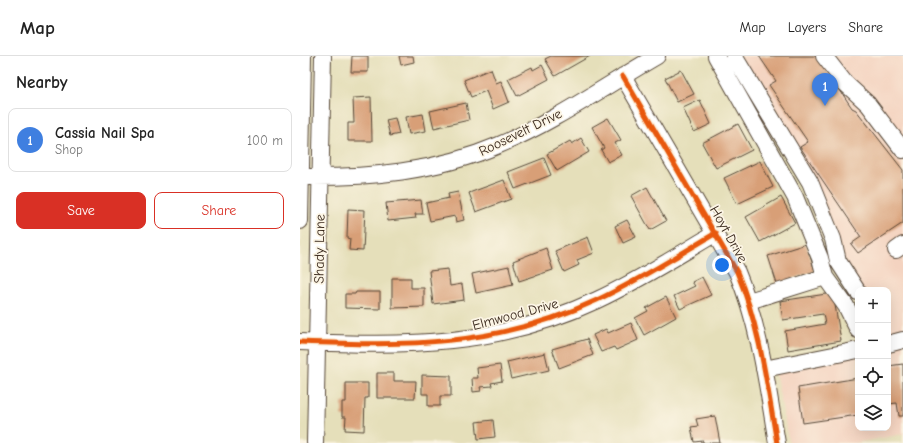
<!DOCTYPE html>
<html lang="en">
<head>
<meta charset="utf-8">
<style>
	:root { --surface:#fff; --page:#f6f6f6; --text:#222; --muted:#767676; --line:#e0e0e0; --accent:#d93025 }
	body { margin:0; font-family:"Comic Neue",sans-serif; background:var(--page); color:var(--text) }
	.controls { position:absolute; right:12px; bottom:12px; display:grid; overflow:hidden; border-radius:8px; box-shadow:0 4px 16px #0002 }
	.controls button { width:36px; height:36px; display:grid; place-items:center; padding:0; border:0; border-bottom:1px solid var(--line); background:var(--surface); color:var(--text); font:20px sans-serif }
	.you { position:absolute; left:422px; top:209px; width:14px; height:14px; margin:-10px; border:3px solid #fff; border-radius:50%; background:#1a73e8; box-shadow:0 0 0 6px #1a73e833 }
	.badge { display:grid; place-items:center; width:26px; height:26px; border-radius:50%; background:var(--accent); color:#fff; font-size:13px; font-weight:700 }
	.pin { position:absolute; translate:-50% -33px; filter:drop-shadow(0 1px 2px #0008) }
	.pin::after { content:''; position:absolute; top:21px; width:14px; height:12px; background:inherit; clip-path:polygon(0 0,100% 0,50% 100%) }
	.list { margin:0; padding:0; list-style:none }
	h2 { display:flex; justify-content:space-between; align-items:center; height:52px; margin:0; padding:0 16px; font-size:17px }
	h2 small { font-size:13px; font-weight:400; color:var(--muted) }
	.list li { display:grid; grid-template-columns:26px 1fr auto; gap:12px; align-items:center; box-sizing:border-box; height:64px; margin:0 8px 8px; padding:0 8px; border:1px solid var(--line); border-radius:8px }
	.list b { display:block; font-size:15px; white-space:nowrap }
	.list p { margin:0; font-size:13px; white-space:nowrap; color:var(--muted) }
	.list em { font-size:13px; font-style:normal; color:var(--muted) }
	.actions { display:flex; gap:8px; padding:12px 16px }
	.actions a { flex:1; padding:9px 0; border:1px solid var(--accent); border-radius:8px; text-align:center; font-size:14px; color:var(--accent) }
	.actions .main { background:var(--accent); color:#fff }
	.icon { flex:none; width:22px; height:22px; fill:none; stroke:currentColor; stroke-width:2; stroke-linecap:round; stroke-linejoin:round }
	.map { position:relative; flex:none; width:603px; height:387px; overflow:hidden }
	header { display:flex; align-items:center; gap:24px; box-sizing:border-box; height:56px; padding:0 20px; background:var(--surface); border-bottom:1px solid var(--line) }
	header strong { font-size:19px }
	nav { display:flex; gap:22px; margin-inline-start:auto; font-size:14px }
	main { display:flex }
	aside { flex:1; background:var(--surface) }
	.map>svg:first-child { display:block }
</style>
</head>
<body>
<header>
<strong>Map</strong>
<nav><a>Map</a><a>Layers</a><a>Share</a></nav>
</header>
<main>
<aside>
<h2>Nearby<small></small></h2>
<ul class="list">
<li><span class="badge" style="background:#3f7fe0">1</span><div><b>Cassia Nail Spa</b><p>Shop</p></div><em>100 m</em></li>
</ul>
<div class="actions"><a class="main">Save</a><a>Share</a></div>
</aside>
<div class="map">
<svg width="603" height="387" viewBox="0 0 603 387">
	<rect width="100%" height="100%" fill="#fcf5e5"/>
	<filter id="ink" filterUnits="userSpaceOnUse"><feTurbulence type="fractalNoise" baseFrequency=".025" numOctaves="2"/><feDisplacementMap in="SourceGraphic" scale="8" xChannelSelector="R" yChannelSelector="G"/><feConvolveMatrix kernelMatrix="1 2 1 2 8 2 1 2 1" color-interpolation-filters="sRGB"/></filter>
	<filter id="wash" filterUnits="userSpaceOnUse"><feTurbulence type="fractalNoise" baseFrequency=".012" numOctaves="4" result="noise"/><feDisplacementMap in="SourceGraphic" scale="16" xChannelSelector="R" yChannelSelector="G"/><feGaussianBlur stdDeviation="0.9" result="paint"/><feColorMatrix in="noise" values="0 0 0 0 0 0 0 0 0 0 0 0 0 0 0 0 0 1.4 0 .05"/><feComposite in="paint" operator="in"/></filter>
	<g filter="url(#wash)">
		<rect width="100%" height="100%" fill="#e5dfba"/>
		<!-- built -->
		<path fill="#f4d3c0" d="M 426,0 L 603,0 L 603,378 L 555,387 L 489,387 L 475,315 L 558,297 L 558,372 L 588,372 L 588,234 L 558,234 L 558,247 L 533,207 L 510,141 Z"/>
		<g id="blocks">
			<!-- building -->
			<path fill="#d89f77" d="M 52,0 L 68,0 L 68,16 L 51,16 Z
				M 99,0 L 113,0 L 114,6 L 101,9 Z
				M 251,0 L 290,0 L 255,20 L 245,3 Z
				M 459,0 L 517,0 L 552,52 L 556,54 L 603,114 L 603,167 L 558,197 L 551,188 L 561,181 L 500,91 L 508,86 L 469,29 L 476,25 Z
				M 242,9 L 249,23 L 217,40 L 208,23 L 232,11 L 233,14 Z
				M 191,13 L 196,27 L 201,25 L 209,46 L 193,53 L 186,35 L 171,41 L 164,24 Z
				M 381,14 L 394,38 L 377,46 L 365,22 Z
				M 71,41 L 72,85 L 48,85 L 48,67 L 54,67 L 53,42 Z
				M 400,44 L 411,68 L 394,76 L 383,52 Z
				M 166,47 L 169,64 L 134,72 L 130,55 Z
				M 123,58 L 126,75 L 109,78 L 106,61 Z
				M 95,62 L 99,78 L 90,80 L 86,64 Z
				M 308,62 L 321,84 L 315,87 L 322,99 L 308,106 L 301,94 L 304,92 L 292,71 Z
				M 438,68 L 452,94 L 416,112 L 402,87 Z
				M 281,82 L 289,96 L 257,115 L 247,98 L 270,85 L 272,88 Z
				M 244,102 L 251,119 L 215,133 L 208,116 Z
				M 460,105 L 473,131 L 437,148 L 424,122 Z
				M 204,124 L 211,143 L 176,156 L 169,137 Z
				M 347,131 L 366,165 L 350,174 L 331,140 Z
				M 158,136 L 164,164 L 156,166 L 155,160 L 130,165 L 126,147 L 149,142 L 148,138 Z
				M 481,141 L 495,167 L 460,186 L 446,161 Z
				M 121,144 L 123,158 L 115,158 L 116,162 L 88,165 L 86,147 Z
				M 48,153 L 65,154 L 63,195 L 49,194 L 50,183 L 47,182 Z
				M 327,164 L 336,181 L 323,187 L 315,170 Z
				M 288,181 L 294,197 L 277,204 L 279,209 L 264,216 L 255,195 Z
				M 506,188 L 515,215 L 477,228 L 468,200 Z
				M 246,192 L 253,214 L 219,225 L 213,205 Z
				M 209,210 L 213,229 L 176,237 L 172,218 Z
				M 148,213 L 150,230 L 162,228 L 164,244 L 133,248 L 129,215 Z
				M 402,221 L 411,239 L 380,253 L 374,240 L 395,230 L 392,226 Z
				M 92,222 L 111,222 L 111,232 L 124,232 L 124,251 L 92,252 Z
				M 56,236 L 80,236 L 80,253 L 45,252 L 45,238 L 55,238 Z
				M 533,237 L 541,285 L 488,294 L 485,275 L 525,268 L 523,258 L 483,264 L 480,245 Z
				M 366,241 L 376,261 L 344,279 L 335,262 L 348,255 L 346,252 Z
				M 331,267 L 338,284 L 316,294 L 314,291 L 301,296 L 293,279 L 306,273 L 308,277 Z
				M 287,283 L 293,299 L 259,312 L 252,293 Z
				M 245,297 L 249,314 L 211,323 L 207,306 Z
				M 603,308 L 603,360 L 599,360 L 597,347 L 588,348 L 588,310 Z
				M 200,309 L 202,325 L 191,327 L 192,330 L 180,331 L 181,335 L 173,336 L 172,322 L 178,322 L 177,312 Z
				M 77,317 L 94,317 L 94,325 L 116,325 L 115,342 L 77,342 Z
				M 122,319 L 151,320 L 151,340 L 140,340 L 140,350 L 128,350 L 128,338 L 122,338 Z
				M 558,322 L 558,359 L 503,367 L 498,332 Z
				M 46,327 L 68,327 L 68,342 L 65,342 L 64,375 L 45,374 L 46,361 L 42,361 L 42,346 L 46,346 Z
				M 415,360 L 420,387 L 403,387 L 403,385 L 394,386 L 391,371 L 398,370 L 396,363 Z
				M 193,364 L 195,381 L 178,383 L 176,366 Z"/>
		</g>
	</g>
	<g filter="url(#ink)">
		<use href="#blocks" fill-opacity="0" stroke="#544535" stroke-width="1"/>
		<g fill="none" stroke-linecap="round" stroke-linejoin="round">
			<!-- minor casing -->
			<g stroke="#544535" stroke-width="18">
				<path id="minor" d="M 416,0 L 495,141 L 520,202 L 525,221 L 546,250 L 558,274
					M 434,0 L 510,126 L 533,183 L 538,205 L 558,236
					M 524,0 L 545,27 L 568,48 L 603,94
					M 323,20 L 437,216 C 460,271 467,329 477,387
					M 0,121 C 68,122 136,116 199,89 C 254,66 305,30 357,0
					M 0,165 L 3,0
					M 596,194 L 603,189
					M 449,245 L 525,221
					M 0,286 C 107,290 197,291 297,244 C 338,225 377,200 416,177
					M 588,288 L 603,284
					M 464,313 L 558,294
					M 15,387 L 23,0"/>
			</g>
			<!-- minor -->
			<use href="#minor" stroke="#fff" stroke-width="16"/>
			<!-- cycleway casing -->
			<g stroke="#fcf5e5" stroke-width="8">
				<path id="cycleway" d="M 323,20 L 437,216 C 460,271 467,329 477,387
					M 0,286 C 107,290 197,291 297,244 C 338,225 377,200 416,177"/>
			</g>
			<!-- cycleway -->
			<use href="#cycleway" stroke="#e8590c" stroke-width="5"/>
		</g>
	</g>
	<g text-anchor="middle" stroke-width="3.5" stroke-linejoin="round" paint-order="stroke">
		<!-- street labels -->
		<g font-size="14" fill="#3b2a1e" stroke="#fcf5e5">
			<text transform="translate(220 76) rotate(-26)" y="5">Roosevelt Drive</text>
			<text transform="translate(429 178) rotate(61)" y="5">Hoyt Drive</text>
			<text transform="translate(19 193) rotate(-89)" y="5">Shady Lane</text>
			<text transform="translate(215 258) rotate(-15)" y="5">Elmwood Drive</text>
		</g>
	</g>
</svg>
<div class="controls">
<button>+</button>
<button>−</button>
<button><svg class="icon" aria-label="locate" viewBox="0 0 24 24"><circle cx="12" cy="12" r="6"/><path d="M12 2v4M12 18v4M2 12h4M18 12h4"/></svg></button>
<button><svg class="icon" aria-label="layers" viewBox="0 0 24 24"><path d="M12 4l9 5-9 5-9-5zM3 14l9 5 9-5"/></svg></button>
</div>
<div class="you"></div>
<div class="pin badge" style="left:525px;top:50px;background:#3f7fe0">1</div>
</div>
</main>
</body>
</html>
